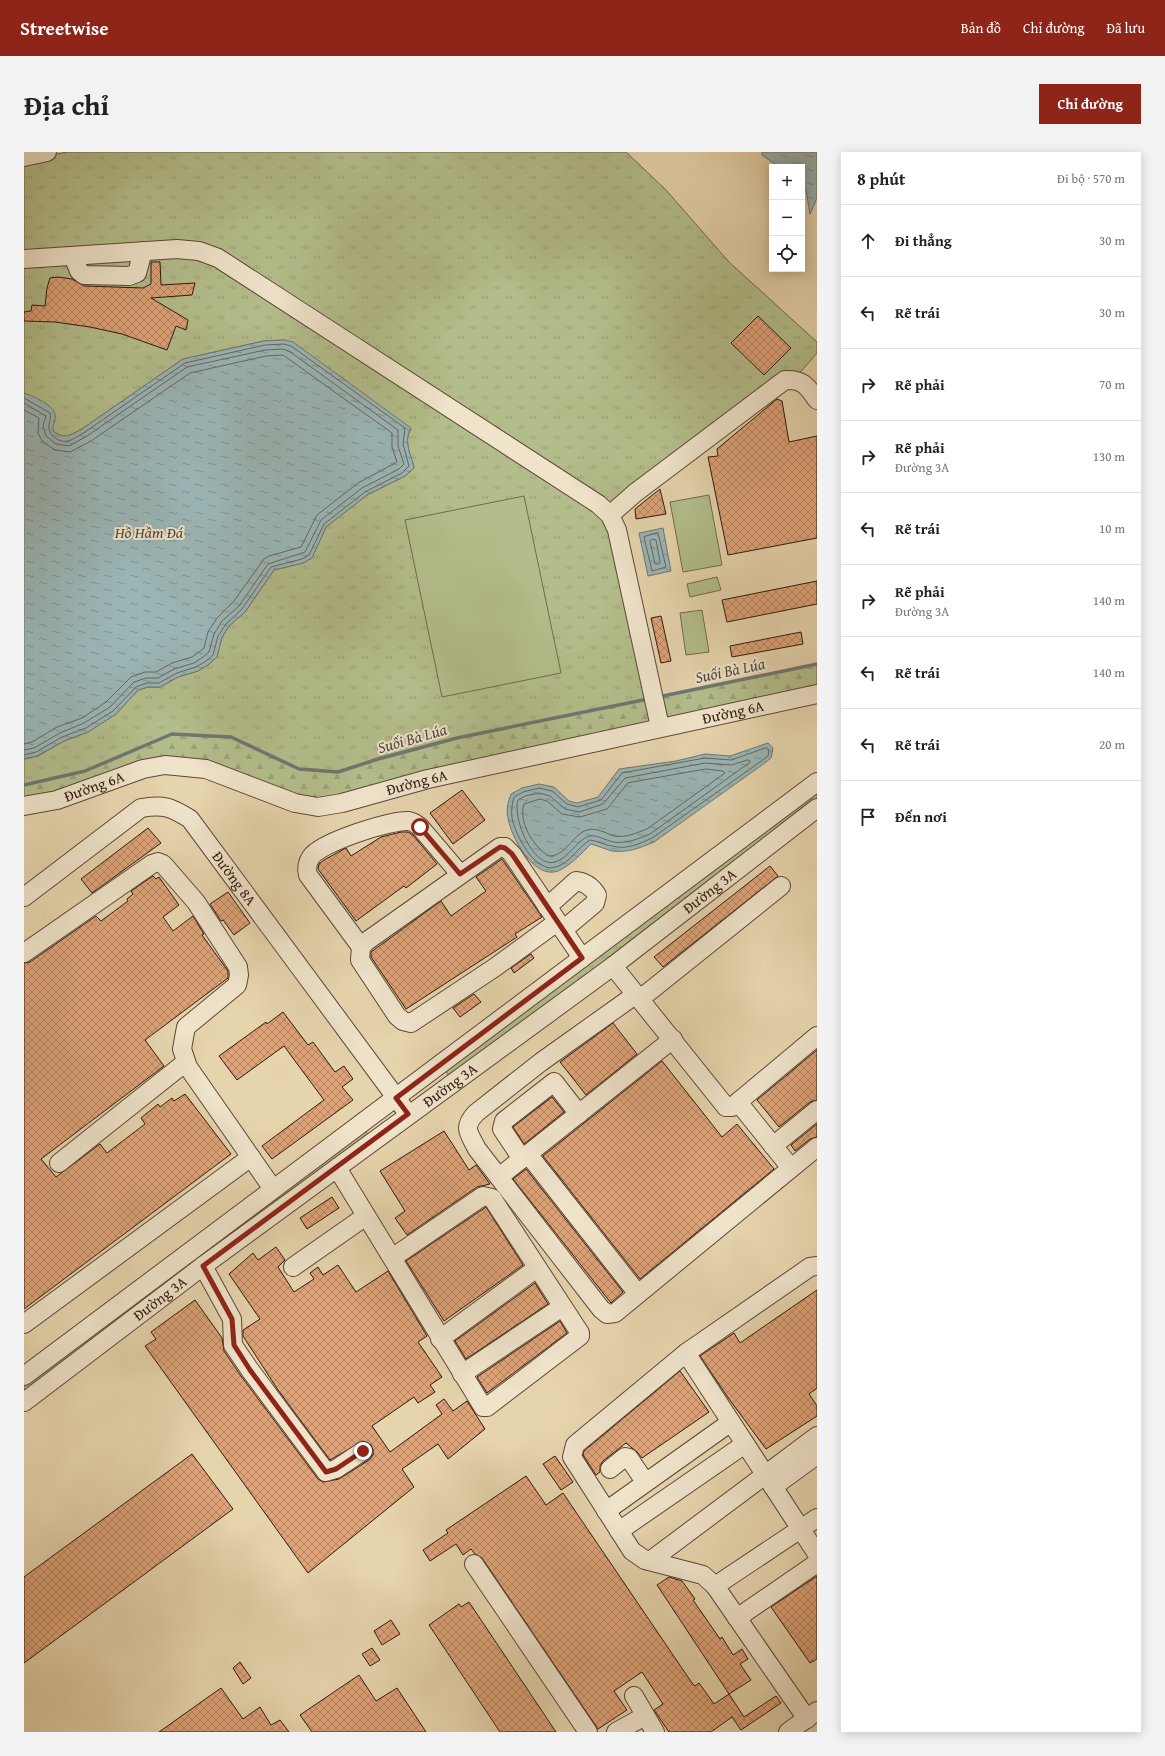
<!DOCTYPE html>
<html lang="vi">
<head>
<meta charset="utf-8">
<style>
	:root { --surface:#fff; --page:#f2f2f2; --text:#222; --muted:#767676; --line:#e0e0e0; --accent:#8f2418 }
	body { margin:0; font-family:"Gentium Book Plus",serif; background:var(--page); color:var(--text) }
	.controls { position:absolute; right:12px; top:12px; display:grid; overflow:hidden; border-radius:0px; box-shadow:0 2px 10px #0003 }
	.controls button { width:36px; height:36px; display:grid; place-items:center; padding:0; border:0; border-bottom:1px solid var(--line); background:var(--surface); color:var(--text); font:20px sans-serif }
	.stop { position:absolute; width:12px; height:12px; margin:-9px; border:3px solid #8f2418; border-radius:50%; background:#fff }
	.stop.end { background:#8f2418; border-color:#fff; box-shadow:0 1px 4px #0008 }
	.list { margin:0; padding:0; list-style:none }
	h2 { display:flex; justify-content:space-between; align-items:center; height:52px; margin:0; padding:0 16px; font-size:17px }
	h2 small { font-size:13px; font-weight:400; color:var(--muted) }
	.list li { display:grid; grid-template-columns:26px 1fr auto; gap:12px; align-items:center; box-sizing:border-box; height:72px; padding:0 16px; border-top:1px solid var(--line) }
	.list b { display:block; font-size:15px; white-space:nowrap }
	.list p { margin:0; font-size:13px; white-space:nowrap; color:var(--muted) }
	.list em { font-size:13px; font-style:normal; color:var(--muted) }
	.icon { flex:none; width:22px; height:22px; fill:none; stroke:currentColor; stroke-width:2; stroke-linecap:round; stroke-linejoin:round }
	.map { position:relative; flex:none; width:793px; height:1580px; overflow:hidden; border-radius:0px }
	header { display:flex; align-items:center; gap:24px; box-sizing:border-box; height:56px; padding:0 20px; background:var(--accent); color:#fff }
	header strong { font-size:19px }
	nav { display:flex; gap:22px; margin-inline-start:auto; font-size:14px }
	.intro { display:flex; align-items:center; justify-content:space-between; box-sizing:border-box; height:96px; padding:0 24px }
	h1 { margin:0; font-size:28px }
	.button { padding:10px 18px; border-radius:0px; background:var(--accent); color:#fff; font-size:14px; font-weight:700 }
	main { display:flex; gap:24px; padding:0 24px }
	aside { flex:1; background:var(--surface); border-radius:0px; box-shadow:0 2px 10px #0003 }
	.map>svg:first-child { display:block }
</style>
</head>
<body>
<header>
<strong>Streetwise</strong>
<nav><a>Bản đồ</a><a>Chỉ đường</a><a>Đã lưu</a></nav>
</header>
<div class="intro"><h1>Địa chỉ</h1><a class="button">Chỉ đường</a></div>
<main>
<div class="map">
<svg width="793" height="1580" viewBox="0 0 793 1580">
	<defs>
		<pattern id="grass-tufts" width="24" height="20" patternUnits="userSpaceOnUse"><rect width="24" height="20" fill="#b3bd8b"/><path d="M3 7l-1-3M5 7V3M7 7l1-3M15 17l-1-3M17 17v-4M19 17l1-3" fill="none" stroke="#9aa277"/></pattern>
		<pattern id="forest-firs" width="22" height="20" patternUnits="userSpaceOnUse"><rect width="22" height="20" fill="#b3bd8b"/><path d="M5 1l3.5 6h-7zM16 11l3.5 6h-7z" fill="#9aa277"/></pattern>
		<pattern id="water-ripples" width="26" height="14" patternUnits="userSpaceOnUse"><rect width="26" height="14" fill="#9ab5b5"/><path d="M2 4q2-2 4 0t4 0M15 11q2-2 4 0t4 0" fill="none" stroke="#7e9292"/></pattern>
		<pattern id="building-cross-hatch" width="8" height="8" patternUnits="userSpaceOnUse"><rect width="8" height="8" fill="#dea378"/><path d="M0 0l8 8M0 8l8-8" fill="none" stroke="#b48461"/></pattern>
	</defs>
	<rect width="100%" height="100%" fill="#e6d4ad"/>
	<filter id="stains"><feTurbulence type="fractalNoise" baseFrequency=".005" numOctaves="4"/><feColorMatrix values="0 0 0 0 .2 0 0 0 0 .09 0 0 0 0 .02 0 0 0 .5 -.17"/></filter>
	<radialGradient id="worn" r=".72"><stop offset=".6" stop-color="#630" stop-opacity="0"/><stop offset="1" stop-color="#630" stop-opacity=".3"/></radialGradient>
	<!-- grass -->
	<path fill="url(#grass-tufts)" stroke="#726a4c" d="M 43,0 L 602,0 L 642,38 L 705,110 L 793,190 L 793,201 L 773,224 L 587,358 L 625,546 L 354,607 L 314,620 L 275,617 L 243,603 L 148,582 L 61,619 L 0,633 L 0,607 L 14,604 L 40,589 L 64,580 L 92,562 L 114,538 L 124,535 L 136,535 L 154,525 L 174,519 L 184,513 L 193,505 L 198,485 L 205,474 L 221,460 L 250,418 L 279,411 L 288,406 L 302,375 L 343,343 L 381,324 L 390,316 C 387,302 379,290 387,277 L 260,188 L 240,189 L 159,207 L 58,277 C 46,283 41,288 29,279 L 28,274 L 31,269 L 24,253 L 0,241 L 0,111 L 196,103 L 0,103 L 0,9 Z
		M 793,639 L 793,648 L 585,808 L 425,924 L 421,918 Z
		M 340,978 L 345,983 L 0,1241 L 0,1231 Z"/>
	<!-- forest -->
	<path fill="url(#forest-firs)" stroke="#726a4c" d="M 793,512 L 793,538 L 294,651 L 157,609 L 0,650 L 0,633 L 61,619 L 148,582 L 207,585 L 275,617 L 314,620 L 354,607 L 433,586 Z"/>
	<!-- pitch -->
	<path fill="#b3bd8b" stroke="#726a4c" d="M 685,343 L 698,413 L 659,420 L 646,350 Z
		M 500,344 L 537,521 L 418,545 L 381,368 Z
		M 693,425 L 697,438 L 666,445 L 663,432 Z
		M 678,458 L 685,500 L 662,503 L 656,461 Z"/>
	<!-- water -->
	<path fill="url(#water-ripples)" stroke="#707672" d="M 738,0 L 793,0 L 793,46 L 786,62 L 782,38 L 778,34 L 778,15 L 755,15 L 738,3 Z
		M 260,188 L 269,190 L 387,276 C 379,290 387,302 390,316 L 381,324 L 343,343 L 302,375 L 288,406 L 279,411 L 250,418 L 221,460 L 205,474 L 198,485 L 193,505 L 184,513 L 174,519 L 154,525 L 136,535 L 124,535 L 114,538 L 92,562 L 64,580 L 40,589 L 13,604 L 0,607 L 0,241 C 9,244 30,253 31,263 C 32,269 28,273 29,279 C 40,288 47,283 58,277 L 159,207 L 240,189 Z
		M 639,376 L 647,419 L 624,424 L 615,381 Z
		M 744,591 L 749,596 L 747,606 L 738,613 L 630,690 C 616,696 603,701 588,699 C 581,697 574,694 567,692 C 558,701 546,714 534,719 C 510,728 487,685 484,666 C 482,658 484,650 487,642 L 498,636 L 515,632 L 530,635 L 545,649 L 553,651 L 574,645 L 595,617 L 652,609 L 681,602 L 706,604 Z"/>
	<g fill="none" stroke-linecap="round" stroke-linejoin="round">
		<!-- shore -->
		<path stroke="#656661" stroke-width="1" d="M 0,246 L 26,261 C 28,267 24,270 25,276 C 25,284 36,291 44,289 C 49,288 56,283 61,280 L 161,211 L 241,193 L 260,192 L 267,194 L 381,276 L 379,292 L 385,314 L 378,321 L 341,340 L 300,372 L 285,403 L 278,407 L 247,415 L 218,457 L 202,472 L 194,484 L 189,503 L 182,509 L 172,515 L 153,521 L 135,531 L 123,531 L 112,535 L 89,559 L 62,576 L 38,585 L 12,600 L 0,603
			M 0,251 L 22,264 L 19,274 L 22,284 L 32,292 L 45,294 L 63,284 L 163,215 L 241,198 L 259,197 L 265,199 L 374,278 L 374,294 L 380,312 L 375,317 L 338,336 L 297,368 L 281,400 L 244,412 L 215,454 L 198,469 L 190,482 L 185,500 L 179,505 L 170,511 L 150,517 L 134,526 L 122,526 L 110,530 L 86,555 L 60,571 L 36,581 L 10,596 L 0,598
			M 0,258 L 15,266 L 14,281 L 18,289 L 31,298 L 46,300 L 67,289 L 166,221 L 242,204 L 259,203 L 368,281 L 368,295 L 373,310 L 334,331 L 293,363 L 277,395 L 245,404 L 240,407 L 210,449 L 193,466 L 184,480 L 180,496 L 175,500 L 168,505 L 148,511 L 132,520 L 121,520 L 107,525 L 82,550 L 58,566 L 33,575 L 8,590 L 0,592
			M 634,381 L 642,415 L 628,419 L 620,385 Z
			M 628,387 L 632,388 L 636,410 L 635,412 L 631,412 L 626,389 Z
			M 742,596 L 745,598 L 744,604 L 736,610 L 628,686 C 615,692 602,698 588,694 C 580,693 574,689 566,688 C 554,695 546,711 532,715 C 511,722 491,682 488,666 C 487,659 488,652 490,645 L 499,640 L 515,636 L 528,639 L 543,652 L 554,655 L 577,648 L 598,621 L 681,606 L 707,608 Z
			M 724,608 L 726,609 L 725,611 L 626,682 C 614,687 602,692 589,690 C 581,688 574,683 565,684 C 552,689 545,706 531,710 C 510,717 488,667 494,648 L 501,644 L 515,641 L 526,644 L 541,657 L 555,660 L 579,652 L 601,626 L 681,611 L 707,613 Z
			M 682,617 L 699,619 L 701,621 L 623,677 C 612,681 602,686 590,684 C 581,681 572,675 563,678 C 549,682 541,705 525,704 C 510,696 494,670 500,652 L 516,647 L 523,649 L 538,662 L 556,665 L 583,657 L 604,631 Z"/>
		<!-- stream -->
		<path stroke="#707672" stroke-width="3.5" d="M 634,545 L 793,512
			M 0,633 L 61,619 L 148,582 L 207,585 L 275,617 L 314,620 L 354,607 L 433,586 L 624,547"/>
	</g>
	<!-- building -->
	<path fill="url(#building-cross-hatch)" stroke="#30180d" d="M 127,110 L 136,110 L 137,133 L 171,131 L 168,143 L 127,146 L 164,168 L 162,178 L 152,174 L 143,198 L 98,182 L 66,175 L 31,170 L 0,169 L 0,160 L 7,159 L 8,153 L 21,154 L 23,136 L 26,126 L 34,125 L 48,127 L 60,134 L 119,136 L 127,132 Z
		M 734,164 L 767,196 L 740,223 L 707,191 Z
		M 753,247 L 758,249 L 765,290 L 793,284 L 793,386 L 704,403 L 684,305 L 694,304 L 693,297 Z
		M 636,337 L 642,362 L 612,367 L 611,357 Z
		M 793,429 L 793,452 L 703,470 L 698,448 Z
		M 637,464 L 647,509 L 637,511 L 627,466 Z
		M 777,480 L 779,492 L 708,505 L 706,494 Z
		M 438,638 L 461,668 L 429,692 L 406,661 Z
		M 124,676 L 137,691 L 68,741 L 57,727 Z
		M 377,680 L 384,680 L 389,683 L 413,712 L 382,736 L 380,734 L 332,769 L 294,717 L 295,712 L 300,708 L 322,696 L 327,704 L 357,685 Z
		M 478,707 L 518,765 L 491,782 L 493,785 L 382,857 L 347,805 L 347,800 L 417,749 L 427,764 L 462,739 L 452,725 Z
		M 746,714 L 754,724 L 639,815 L 630,805 Z
		M 129,724 L 132,727 L 135,725 L 155,753 L 139,765 L 149,779 L 169,764 L 180,782 L 178,783 L 204,819 L 204,826 L 121,888 L 140,914 L 17,1007 L 32,1025 L 76,992 L 83,1001 L 121,972 L 117,966 L 134,952 L 136,955 L 148,946 L 150,949 L 161,942 L 207,1002 L 0,1157 L 0,811 L 6,810 L 72,764 L 77,769 L 104,749 L 103,747 L 109,742 L 107,739 Z
		M 204,740 L 226,771 L 210,783 L 199,768 L 197,769 L 186,752 Z
		M 507,802 L 510,806 L 490,821 L 487,816 Z
		M 450,842 L 457,850 L 436,865 L 429,856 Z
		M 259,860 L 284,893 L 289,890 L 311,920 L 320,914 L 329,927 L 318,935 L 329,948 L 248,1007 L 238,994 L 300,948 L 260,894 L 213,928 L 195,904 L 242,870 L 243,872 Z
		M 589,871 L 613,902 L 562,943 L 536,910 Z
		M 793,898 L 793,948 L 786,950 L 755,975 L 733,948 Z
		M 638,909 L 698,985 L 713,972 L 750,1017 L 616,1127 L 519,1004 Z
		M 528,945 L 540,960 L 500,992 L 489,975 Z
		M 793,972 L 793,985 L 786,987 L 771,999 L 767,993 Z
		M 420,979 L 445,1018 L 452,1013 L 466,1032 L 453,1035 L 383,1083 L 371,1066 L 381,1059 L 356,1019 Z
		M 502,1017 L 599,1140 L 587,1151 L 489,1027 Z
		M 308,1045 L 315,1056 L 283,1077 L 276,1066 Z
		M 462,1055 L 499,1113 L 420,1169 L 382,1109 Z
		M 252,1095 L 261,1108 L 254,1115 L 270,1140 L 290,1127 L 286,1121 L 294,1115 L 299,1123 L 314,1113 L 332,1140 L 364,1119 L 403,1184 L 394,1190 L 418,1225 L 406,1233 L 411,1240 L 394,1251 L 390,1245 L 348,1274 L 366,1300 L 418,1262 L 412,1253 L 420,1247 L 429,1259 L 443,1249 L 461,1277 L 424,1307 L 414,1292 L 378,1317 L 390,1335 L 284,1421 L 121,1194 L 132,1187 L 127,1180 L 171,1148 L 198,1186 L 200,1199 L 217,1224 L 294,1327 L 299,1330 L 315,1327 L 345,1308 L 349,1303 L 349,1298 L 347,1293 L 339,1289 L 306,1308 L 254,1238 L 219,1184 L 219,1178 L 236,1167 L 205,1122 L 229,1101 L 234,1108 Z
		M 511,1131 L 524,1152 L 442,1207 L 431,1189 Z
		M 793,1138 L 793,1236 L 785,1242 L 793,1254 L 793,1264 L 742,1297 L 705,1247 L 676,1204 L 710,1181 L 716,1191 Z
		M 536,1169 L 543,1181 L 463,1241 L 453,1225 Z
		M 656,1219 L 685,1260 L 618,1306 L 613,1300 L 602,1291 L 579,1309 L 576,1314 L 576,1320 L 572,1323 L 559,1303 L 560,1299 Z
		M 168,1302 L 209,1357 L 0,1511 L 0,1425 Z
		M 531,1304 L 549,1330 L 537,1338 L 519,1312 Z
		M 502,1324 L 522,1353 L 539,1341 L 668,1531 L 671,1534 L 675,1531 L 690,1552 L 705,1542 L 720,1565 L 752,1544 L 757,1551 L 717,1578 L 708,1565 L 687,1580 L 645,1580 L 630,1558 L 639,1552 L 618,1520 L 590,1539 L 603,1558 L 574,1577 L 458,1406 L 451,1402 L 447,1397 L 439,1403 L 432,1392 L 406,1409 L 399,1398 L 424,1381 L 422,1378 Z
		M 793,1424 L 793,1507 L 786,1511 L 747,1455 Z
		M 645,1425 L 658,1429 L 671,1447 L 669,1448 L 696,1487 L 698,1485 L 709,1503 L 718,1497 L 724,1507 L 716,1512 L 727,1528 L 705,1542 L 633,1433 Z
		M 445,1450 L 532,1580 L 476,1580 L 405,1473 L 435,1452 L 437,1455 Z
		M 367,1468 L 376,1482 L 358,1493 L 350,1479 Z
		M 348,1496 L 356,1508 L 346,1514 L 338,1502 Z
		M 216,1510 L 227,1526 L 219,1532 L 209,1516 Z
		M 335,1523 L 352,1549 L 373,1536 L 402,1580 L 288,1580 L 276,1563 Z
		M 197,1536 L 219,1567 L 236,1555 L 247,1573 L 256,1568 L 265,1580 L 135,1580 Z"/>
	<g fill="none" stroke-linecap="round" stroke-linejoin="round">
		<!-- minor casing -->
		<g stroke="#5e4735" stroke-width="20">
			<g id="minor">
				<path d="M 0,5 L 23,0"/>
				<path d="M 49,104 L 55,119 L 60,123 L 105,124 L 113,121 L 119,99"/>
				<path d="M 0,107 L 153,97 L 175,99 L 194,106 L 574,352 L 586,363 L 593,378 L 636,575"/>
				<path d="M 586,363 L 611,341 L 761,228 C 779,227 783,234 793,248"/>
				<path id="s1" d="M 0,654 L 33,648 L 119,617 L 141,613 L 182,617 L 271,651 L 294,655 L 318,651 L 404,627 L 793,542"/>
				<path id="s2" d="M 0,745 L 117,656 C 139,652 147,655 166,667 L 379,955"/>
				<path d="M 523,755 L 552,729 C 562,730 568,735 573,743 L 571,751 L 539,778"/>
				<path d="M 533,770 L 470,816 L 387,871 L 379,869 L 373,864 L 336,808 L 337,795 L 343,789 L 476,695 L 481,695 L 488,702 L 558,806"/>
				<path d="M 337,795 L 284,723 C 282,716 283,711 287,705 C 297,690 367,668 385,669 C 390,670 392,672 396,675 L 436,722"/>
				<path d="M 0,801 L 128,712 L 134,710 L 139,712 L 172,750 L 214,815 L 215,823 L 213,833 L 162,875 L 158,897 L 164,915 L 249,1037"/>
				<path d="M 589,814 L 702,955 L 708,955 L 793,884"/>
				<path d="M 611,843 L 517,910 L 452,961 C 438,976 445,981 453,997 L 577,1157 L 583,1162 L 591,1161 L 793,995"/>
				<path d="M 616,847 L 757,734"/>
				<path d="M 714,950 L 767,1016"/>
				<path d="M 749,994 L 793,958"/>
				<path d="M 504,1002 L 614,1142"/>
				<path d="M 498,1007 L 478,977 L 480,969 L 530,930 L 555,962"/>
				<path d="M 35,1011 L 162,910"/>
				<path d="M 313,1016 L 459,1255 L 463,1255 L 556,1184 L 556,1181 L 468,1046 L 459,1044 L 368,1106"/>
				<path d="M 475,1025 L 649,887"/>
				<path d="M 179,1114 L 208,1167 L 209,1193 L 226,1218 L 302,1320 L 312,1317 L 339,1299"/>
				<path d="M 269,1115 L 342,1064"/>
				<path d="M 0,1172 L 227,1005"/>
				<path d="M 416,1187 L 513,1116"/>
				<path d="M 662,1201 L 793,1402"/>
				<path d="M 438,1222 L 538,1155"/>
				<path d="M 0,1224 L 793,630"/>
				<path id="s3" d="M 0,1250 L 179,1114 L 589,814 L 793,656"/>
				<path d="M 586,1317 L 601,1305 L 605,1306 L 621,1330"/>
				<path d="M 749,1335 L 793,1303"/>
				<path d="M 582,1359 L 707,1270"/>
				<path d="M 595,1379 L 721,1292"/>
				<path d="M 626,1409 L 793,1284"/>
				<path d="M 450,1412 L 564,1580"/>
				<path d="M 691,1434 L 793,1366"/>
				<path d="M 713,1466 L 793,1411"/>
				<path d="M 610,1544 L 631,1580"/>
				<path d="M 783,1567 L 691,1434 L 679,1423 L 621,1408 L 608,1399 L 548,1305 L 551,1293 L 662,1201 L 786,1115 L 793,1114"/>
				<path d="M 592,1580 L 621,1564"/>
				<path d="M 764,1580 L 793,1559"/>
			</g>
		</g>
		<!-- minor -->
		<use href="#minor" stroke="#efe3ca" stroke-width="18"/>
	</g>
	<g fill="none" stroke-linecap="round" stroke-linejoin="round">
		<!-- route -->
		<path stroke="#8f2418" stroke-width="5" d="M 339,1299 L 312,1317 L 302,1320 L 226,1218 L 210,1193 L 208,1167 L 179,1114 L 384,962 L 372,946 L 558,806 L 488,702 L 481,696 L 476,695 L 436,722 L 396,675"/>
	</g>
	<g text-anchor="middle" stroke-width="4" stroke-linejoin="round" paint-order="stroke">
		<!-- street labels -->
		<g font-size="15" fill="#30180d" stroke="#efe3ca">
			<text dy="5" stroke="none"><textPath href="#s1" startOffset="733">Đường 6A</textPath></text>
			<text dy="5" stroke="none"><textPath href="#s1" startOffset="409">Đường 6A</textPath></text>
			<text dy="5" stroke="none"><textPath href="#s1" startOffset="73">Đường 6A</textPath></text>
			<text dy="5" stroke="none"><textPath href="#s2" startOffset="273">Đường 8A</textPath></text>
			<text dy="5" stroke="none"><textPath href="#s3" startOffset="855">Đường 3A</textPath></text>
			<text dy="5" stroke="none"><textPath href="#s3" startOffset="531">Đường 3A</textPath></text>
			<text dy="5" stroke="none"><textPath href="#s3" startOffset="171">Đường 3A</textPath></text>
		</g>
		<!-- water labels -->
		<g font-size="16" font-style="italic" fill="#50473f" stroke="#efe3ca">
			<text x="125" y="386">Hồ Hầm Đá</text>
			<text transform="translate(706 518) rotate(-12)" y="6">Suối Bà Lúa</text>
			<text transform="translate(388 586) rotate(-16)" y="6">Suối Bà Lúa</text>
		</g>
	</g>
	<rect width="100%" height="100%" filter="url(#stains)"/>
	<rect width="100%" height="100%" fill="url(#worn)"/>
</svg>
<div class="controls">
<button>+</button>
<button>−</button>
<button><svg class="icon" aria-label="locate" viewBox="0 0 24 24"><circle cx="12" cy="12" r="6"/><path d="M12 2v4M12 18v4M2 12h4M18 12h4"/></svg></button>
</div>
<div class="stop" style="left:396px;top:675px"></div>
<div class="stop end" style="left:339px;top:1299px"></div>
</div>
<aside>
<h2>8 phút<small>Đi bộ · 570 m</small></h2>
<ul class="list">
<li><svg class="icon" aria-label="ahead" viewBox="0 0 24 24"><path d="M12 20V5M6 11l6-6 6 6"/></svg><div><b>Đi thẳng</b></div><em>30 m</em></li>
<li><svg class="icon" aria-label="left" viewBox="0 0 24 24"><path d="M17 20v-9H6M10 6l-5 5 5 5"/></svg><div><b>Rẽ trái</b></div><em>30 m</em></li>
<li><svg class="icon" aria-label="right" viewBox="0 0 24 24"><path d="M7 20v-9h11M14 6l5 5-5 5"/></svg><div><b>Rẽ phải</b></div><em>70 m</em></li>
<li><svg class="icon" aria-label="right" viewBox="0 0 24 24"><path d="M7 20v-9h11M14 6l5 5-5 5"/></svg><div><b>Rẽ phải</b><p>Đường 3A</p></div><em>130 m</em></li>
<li><svg class="icon" aria-label="left" viewBox="0 0 24 24"><path d="M17 20v-9H6M10 6l-5 5 5 5"/></svg><div><b>Rẽ trái</b></div><em>10 m</em></li>
<li><svg class="icon" aria-label="right" viewBox="0 0 24 24"><path d="M7 20v-9h11M14 6l5 5-5 5"/></svg><div><b>Rẽ phải</b><p>Đường 3A</p></div><em>140 m</em></li>
<li><svg class="icon" aria-label="left" viewBox="0 0 24 24"><path d="M17 20v-9H6M10 6l-5 5 5 5"/></svg><div><b>Rẽ trái</b></div><em>140 m</em></li>
<li><svg class="icon" aria-label="left" viewBox="0 0 24 24"><path d="M17 20v-9H6M10 6l-5 5 5 5"/></svg><div><b>Rẽ trái</b></div><em>20 m</em></li>
<li><svg class="icon" aria-label="arrive" viewBox="0 0 24 24"><path d="M6 21V4h12l-3 4 3 4H6"/></svg><div><b>Đến nơi</b></div></li>
</ul>
</aside>
</main>
</body>
</html>
